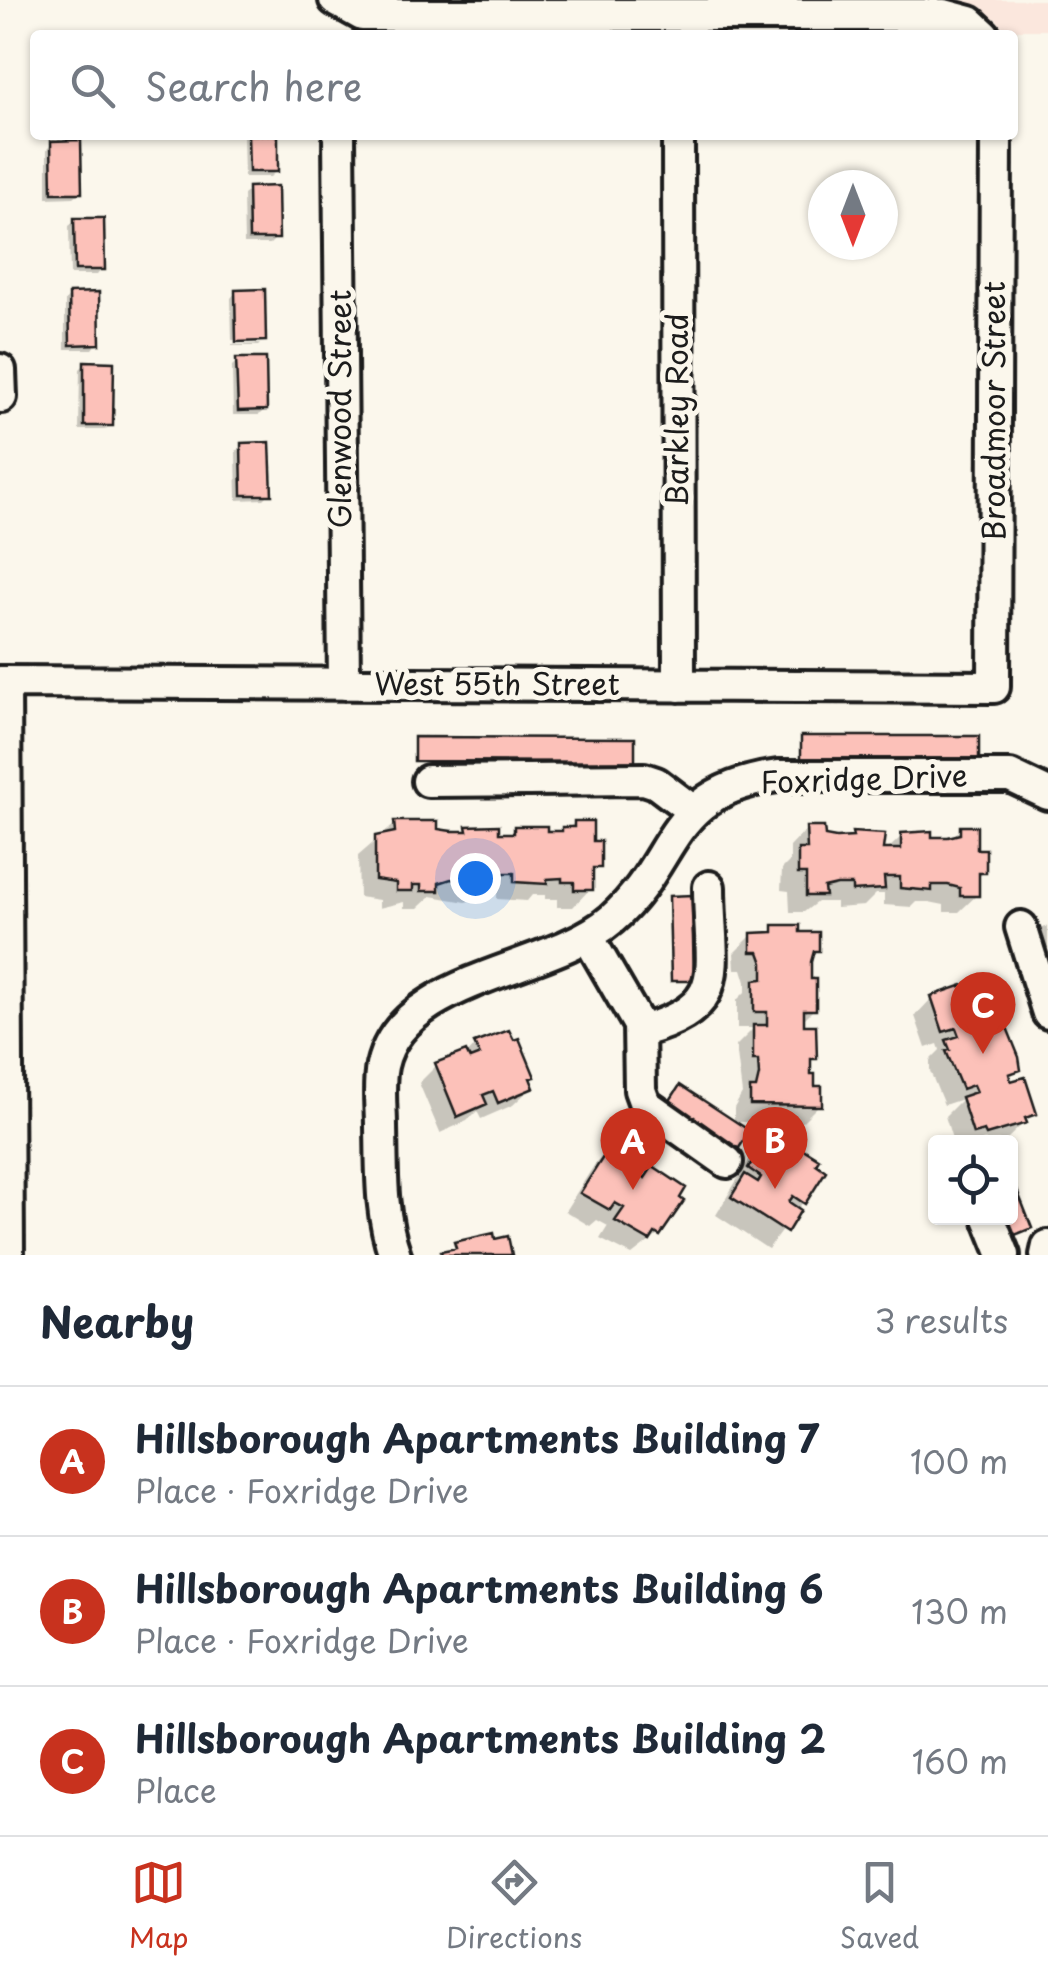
<!DOCTYPE html>
<html lang="en">
<head>
<meta charset="utf-8">
<style>
	:root { --surface:#fff; --page:#f6f6f7; --text:#1f2937; --muted:#747a83; --line:#e0e1e3; --accent:#c8321e }
	body { margin:0; font-family:"Playpen Sans",sans-serif; background:var(--page); color:var(--text) }
	.controls { position:absolute; right:30px; bottom:30px; display:grid; overflow:hidden; border-radius:10px; box-shadow:0 2px 8px #0004 }
	.controls button { width:90px; height:90px; display:grid; place-items:center; padding:0; border:0; border-bottom:2px solid var(--line); background:var(--surface); color:var(--text); font:50px sans-serif }
	.compass { position:absolute; left:808px; top:170px; width:90px; height:90px; border-radius:50%; background:var(--surface); box-shadow:0 2px 8px #0004; rotate:180deg }
	.you { position:absolute; left:475px; top:878px; width:35px; height:35px; margin:-25px; border:8px solid #fff; border-radius:50%; background:#1a73e8; box-shadow:0 0 0 15px #1a73e833 }
	.badge { display:grid; place-items:center; width:65px; height:65px; border-radius:50%; background:var(--accent); color:#fff; font-size:32px; font-weight:700 }
	.pin { position:absolute; translate:-50% -82px; filter:drop-shadow(0 2px 5px #0008) }
	.pin::after { content:''; position:absolute; top:52px; width:35px; height:30px; background:inherit; clip-path:polygon(0 0,100% 0,50% 100%) }
	.list { margin:0; padding:0; list-style:none }
	h2 { display:flex; justify-content:space-between; align-items:center; height:130px; margin:0; padding:0 40px; font-size:42px }
	h2 small { font-size:32px; font-weight:400; color:var(--muted) }
	.list li { display:grid; grid-template-columns:65px 1fr auto; gap:30px; align-items:center; box-sizing:border-box; height:150px; padding:0 40px; border-top:2px solid var(--line) }
	.list b { display:block; font-size:38px; white-space:nowrap }
	.list p { margin:0; font-size:32px; white-space:nowrap; color:var(--muted) }
	.list em { font-size:32px; font-style:normal; color:var(--muted) }
	.icon { flex:none; width:55px; height:55px; fill:none; stroke:currentColor; stroke-width:2; stroke-linecap:round; stroke-linejoin:round }
	.map { position:relative; flex:none; width:1048px; height:1255px; overflow:hidden }
	.search { position:absolute; background:var(--surface); box-shadow:0 2px 8px #0004; left:30px; right:30px; top:30px; height:110px; display:flex; align-items:center; gap:25px; box-sizing:border-box; padding:0 35px; border-radius:10px; color:var(--muted); font-size:38px }
	.sheet { height:580px; background:var(--surface) }
	nav { display:flex; justify-content:space-around; align-items:center; box-sizing:border-box; height:140px; border-top:2px solid var(--line); background:var(--surface); font-size:28px; color:var(--muted) }
	nav a { display:grid; justify-items:center; gap:5px }
	nav .on { color:var(--accent) }
	.map>svg:first-child { display:block }
</style>
</head>
<body>
<div class="map">
<svg width="1048" height="1255" viewBox="0 0 1048 1255">
	<rect width="100%" height="100%" fill="#fbf7ec"/>
	<filter id="ink" filterUnits="userSpaceOnUse"><feTurbulence type="fractalNoise" baseFrequency=".01" numOctaves="2"/><feDisplacementMap in="SourceGraphic" scale="20" xChannelSelector="R" yChannelSelector="G"/><feConvolveMatrix kernelMatrix="1 2 1 2 8 2 1 2 1" color-interpolation-filters="sRGB"/></filter>
	<g filter="url(#ink)">
		<!-- built -->
		<path fill="#fbe7dd" d="M 856,0 L 1048,0 L 1048,30 L 1005,30 L 996,19 L 965,4 Z"/>
		<!-- shadow -->
		<path fill="#0003" d="M 243,135 L 275,135 L 276,171 L 270,177 L 244,177 Z
			M 52,144 L 80,192 L 74,197 L 47,198 L 47,149 Z
			M 249,190 L 276,238 L 270,244 L 244,244 L 243,195 Z
			M 75,221 L 102,269 L 97,275 L 70,275 L 69,226 Z
			M 236,292 L 264,340 L 261,342 L 261,339 L 232,340 L 231,298 Z
			M 70,295 L 97,343 L 92,349 L 65,349 L 65,301 Z
			M 260,344 L 258,346 L 232,346 L 232,345 Z
			M 237,361 L 265,409 L 259,415 L 233,415 L 232,366 Z
			M 85,364 L 110,425 L 105,430 L 79,430 L 80,369 Z
			M 242,446 L 269,494 L 264,499 L 237,500 L 236,451 Z
			M 415,740 L 632,761 L 413,762 Z
			M 575,823 L 590,844 L 598,867 L 590,875 L 590,889 L 573,907 L 557,907 L 557,899 L 545,899 L 545,895 L 532,895 L 527,901 L 497,899 L 497,890 L 466,902 L 431,896 L 418,908 L 404,908 L 404,902 L 379,908 L 379,900 L 359,897 L 358,856 L 395,824 L 509,835 L 515,829 L 559,833 Z
			M 807,829 L 822,838 L 848,840 L 853,834 L 886,851 L 902,836 L 950,839 L 961,829 L 984,872 L 976,880 L 977,895 L 959,912 L 944,912 L 944,905 L 929,902 L 917,902 L 912,907 L 884,905 L 884,894 L 876,894 L 864,906 L 836,908 L 836,902 L 817,902 L 804,912 L 790,912 L 789,891 L 781,890 L 782,869 L 790,861 L 790,847 Z
			M 670,898 L 691,980 L 689,982 L 670,982 Z
			M 1048,926 L 1048,972 L 1036,931 Z
			M 774,928 L 816,935 L 808,981 L 814,1009 L 802,1021 L 814,1058 L 809,1063 L 808,1076 L 819,1105 L 802,1122 L 734,1122 L 734,1108 L 742,1094 L 736,1046 L 754,1028 L 737,1028 L 737,1000 L 746,991 L 746,982 L 742,969 L 735,969 L 734,953 L 752,935 L 767,935 Z
			M 932,998 L 1002,1011 L 991,1022 L 1018,1069 L 1008,1079 L 1034,1113 L 1006,1140 L 953,1142 L 945,1116 L 962,1099 L 944,1105 L 930,1071 L 930,1060 L 940,1050 L 938,1044 L 926,1048 L 915,1016 Z
			M 476,1045 L 532,1076 L 528,1080 L 531,1088 L 513,1105 L 481,1119 L 477,1111 L 467,1121 L 440,1133 L 419,1083 L 437,1065 L 466,1056 Z
			M 770,1138 L 803,1202 L 768,1249 L 716,1215 L 752,1155 Z
			M 612,1147 L 643,1179 L 653,1169 L 658,1235 L 632,1255 L 600,1239 L 608,1226 L 597,1220 L 590,1226 L 565,1211 L 595,1164 Z"/>
		<!-- building -->
		<path fill="#fcc1b9" stroke="#1c1c1c" stroke-width="2.5" d="M 248,135 L 278,135 L 278,172 L 249,172 Z
			M 81,140 L 82,193 L 52,193 L 51,141 Z
			M 278,186 L 279,239 L 249,239 L 248,187 Z
			M 74,218 L 104,218 L 105,270 L 75,270 Z
			M 265,289 L 266,341 L 236,342 L 235,290 Z
			M 99,292 L 100,344 L 70,345 L 69,293 Z
			M 236,358 L 266,358 L 267,410 L 238,411 Z
			M 84,361 L 114,362 L 113,426 L 84,426 Z
			M 270,442 L 272,495 L 242,495 L 241,443 Z
			M 801,736 L 979,736 L 979,761 L 801,761 Z
			M 414,737 L 635,738 L 635,762 L 414,761 Z
			M 394,821 L 438,821 L 438,829 L 451,831 L 467,831 L 466,826 L 499,825 L 499,833 L 514,833 L 514,826 L 547,826 L 547,831 L 562,831 L 562,827 L 574,827 L 574,821 L 593,821 L 593,841 L 601,841 L 601,868 L 593,868 L 593,890 L 574,890 L 574,882 L 562,882 L 562,878 L 547,879 L 547,884 L 514,882 L 514,873 L 499,873 L 499,883 L 486,886 L 451,879 L 439,883 L 439,891 L 421,891 L 421,885 L 413,885 L 413,891 L 396,891 L 396,883 L 375,880 L 375,836 L 395,832 Z
			M 960,826 L 977,826 L 977,849 L 986,849 L 986,873 L 979,873 L 979,896 L 960,896 L 960,888 L 948,885 L 932,885 L 932,891 L 900,888 L 900,877 L 884,877 L 885,889 L 852,891 L 852,885 L 837,885 L 824,888 L 825,896 L 806,896 L 806,874 L 798,874 L 798,849 L 807,849 L 806,827 L 824,827 L 825,836 L 836,838 L 853,837 L 852,832 L 885,834 L 883,849 L 901,849 L 901,833 L 932,831 L 932,837 L 948,837 L 960,834 Z
			M 692,895 L 694,981 L 671,981 L 669,896 Z
			M 773,925 L 800,925 L 800,932 L 819,932 L 819,951 L 814,951 L 811,962 L 811,979 L 816,979 L 816,1010 L 804,1010 L 804,1025 L 816,1025 L 817,1059 L 811,1059 L 811,1074 L 815,1074 L 815,1086 L 822,1086 L 822,1106 L 750,1105 L 750,1088 L 756,1088 L 759,1075 L 758,1060 L 753,1060 L 753,1025 L 767,1025 L 767,1012 L 754,1012 L 754,980 L 763,979 L 763,963 L 759,952 L 751,952 L 751,933 L 773,932 Z
			M 992,975 L 1005,1012 L 992,1016 L 994,1024 L 1004,1020 L 1019,1057 L 1021,1070 L 1009,1074 L 1011,1081 L 1025,1077 L 1037,1114 L 1025,1118 L 1027,1123 L 986,1135 L 984,1131 L 973,1134 L 961,1097 L 976,1092 L 973,1085 L 962,1089 L 946,1051 L 950,1050 L 946,1040 L 959,1036 L 956,1028 L 943,1032 L 931,996 Z
			M 509,1030 L 514,1040 L 519,1038 L 535,1077 L 530,1078 L 534,1088 L 498,1103 L 493,1091 L 483,1095 L 487,1104 L 457,1117 L 435,1063 L 466,1051 L 470,1059 L 480,1055 L 474,1043 Z
			M 680,1085 L 750,1131 L 737,1151 L 667,1105 Z
			M 770,1135 L 781,1141 L 784,1137 L 819,1159 L 816,1164 L 826,1171 L 805,1204 L 793,1196 L 789,1202 L 801,1210 L 787,1233 L 731,1197 L 745,1174 L 758,1182 L 761,1177 L 748,1168 Z
			M 612,1143 L 640,1164 L 637,1169 L 645,1178 L 653,1166 L 686,1188 L 680,1198 L 684,1201 L 660,1236 L 655,1233 L 650,1241 L 615,1221 L 624,1208 L 615,1203 L 610,1210 L 580,1193 Z
			M 1010,1172 L 1032,1228 L 1010,1237 L 1003,1218 L 1010,1218 Z
			M 494,1233 L 495,1239 L 508,1236 L 512,1255 L 442,1255 L 441,1251 L 456,1248 L 454,1242 Z"/>
		<g fill="none" stroke-linecap="round" stroke-linejoin="round">
			<!-- minor casing -->
			<g stroke="#1c1c1c" stroke-width="38">
				<path id="minor" d="M 335,0 L 362,15 L 944,15 L 970,22 L 984,35
					M 339,135 L 344,684
					M 678,135 L 679,686
					M 0,370 L 1,397
					M 0,682 L 994,687 L 996,135
					M 5,682 L 8,1255
					M 428,781 L 644,779 L 656,783 L 693,811
					M 1021,927 L 1048,1013
					M 588,937 L 639,1025 L 640,1090 L 645,1104 L 727,1162
					M 641,1031 C 733,1006 709,968 709,887
					M 989,1218 L 1004,1255
					M 395,1255 C 380,1213 382,1172 381,1127 C 381,1108 378,1086 382,1066 C 402,975 550,973 612,919 C 679,860 664,791 778,776 L 1010,776 L 1048,794
					M 1046,1255 L 1048,1246"/>
			</g>
			<!-- minor -->
			<use href="#minor" stroke="#fbf7ec" stroke-width="30"/>
		</g>
	</g>
	<g text-anchor="middle" stroke-width="10" stroke-linejoin="round" paint-order="stroke">
		<!-- street labels -->
		<g font-size="30" fill="#1c1c1c" stroke="#fbf7ec">
			<text transform="translate(341 409) rotate(-90)" y="10">Glenwood Street</text>
			<text transform="translate(678 410) rotate(-90)" y="10">Barkley Road</text>
			<text transform="translate(995 411) rotate(-90)" y="10">Broadmoor Street</text>
			<text x="497" y="695">West 55th Street</text>
			<text transform="translate(864 780) rotate(-2)" y="10">Foxridge Drive</text>
		</g>
	</g>
</svg>
<div class="controls">
<button><svg class="icon" aria-label="locate" viewBox="0 0 24 24"><circle cx="12" cy="12" r="6"/><path d="M12 2v4M12 18v4M2 12h4M18 12h4"/></svg></button>
</div>
<svg class="compass" viewBox="-18 -18 36 36"><path d="M0-13l5 13h-10z" fill="#e53935"/><path d="M0 13l5-13h-10z" fill="#747a83"/></svg>
<div class="you"></div>
<div class="pin badge" style="left:633px;top:1190px">A</div>
<div class="pin badge" style="left:775px;top:1189px">B</div>
<div class="pin badge" style="left:983px;top:1054px">C</div>
<div class="search"><svg class="icon" aria-label="search" viewBox="0 0 24 24"><circle cx="10" cy="10" r="6"/><path d="M15 15l6 6"/></svg>Search here</div>
</div>
<section class="sheet">
<h2>Nearby<small>3 results</small></h2>
<ul class="list">
<li><span class="badge">A</span><div><b>Hillsborough Apartments Building 7</b><p>Place · Foxridge Drive</p></div><em>100 m</em></li>
<li><span class="badge">B</span><div><b>Hillsborough Apartments Building 6</b><p>Place · Foxridge Drive</p></div><em>130 m</em></li>
<li><span class="badge">C</span><div><b>Hillsborough Apartments Building 2</b><p>Place</p></div><em>160 m</em></li>
</ul>
</section>
<nav>
<a class="on"><svg class="icon" aria-label="map" viewBox="0 0 24 24"><path d="M3 6l6-2 6 2 6-2v14l-6 2-6-2-6 2zM9 4v14M15 6v14"/></svg>Map</a>
<a><svg class="icon" aria-label="directions" viewBox="0 0 24 24"><path d="M12 3l9 9-9 9-9-9zM9 14v-3h6M13 9l2 2-2 2"/></svg>Directions</a>
<a><svg class="icon" aria-label="saved" viewBox="0 0 24 24"><path d="M7 4h10v16l-5-4-5 4z"/></svg>Saved</a>
</nav>
</body>
</html>
